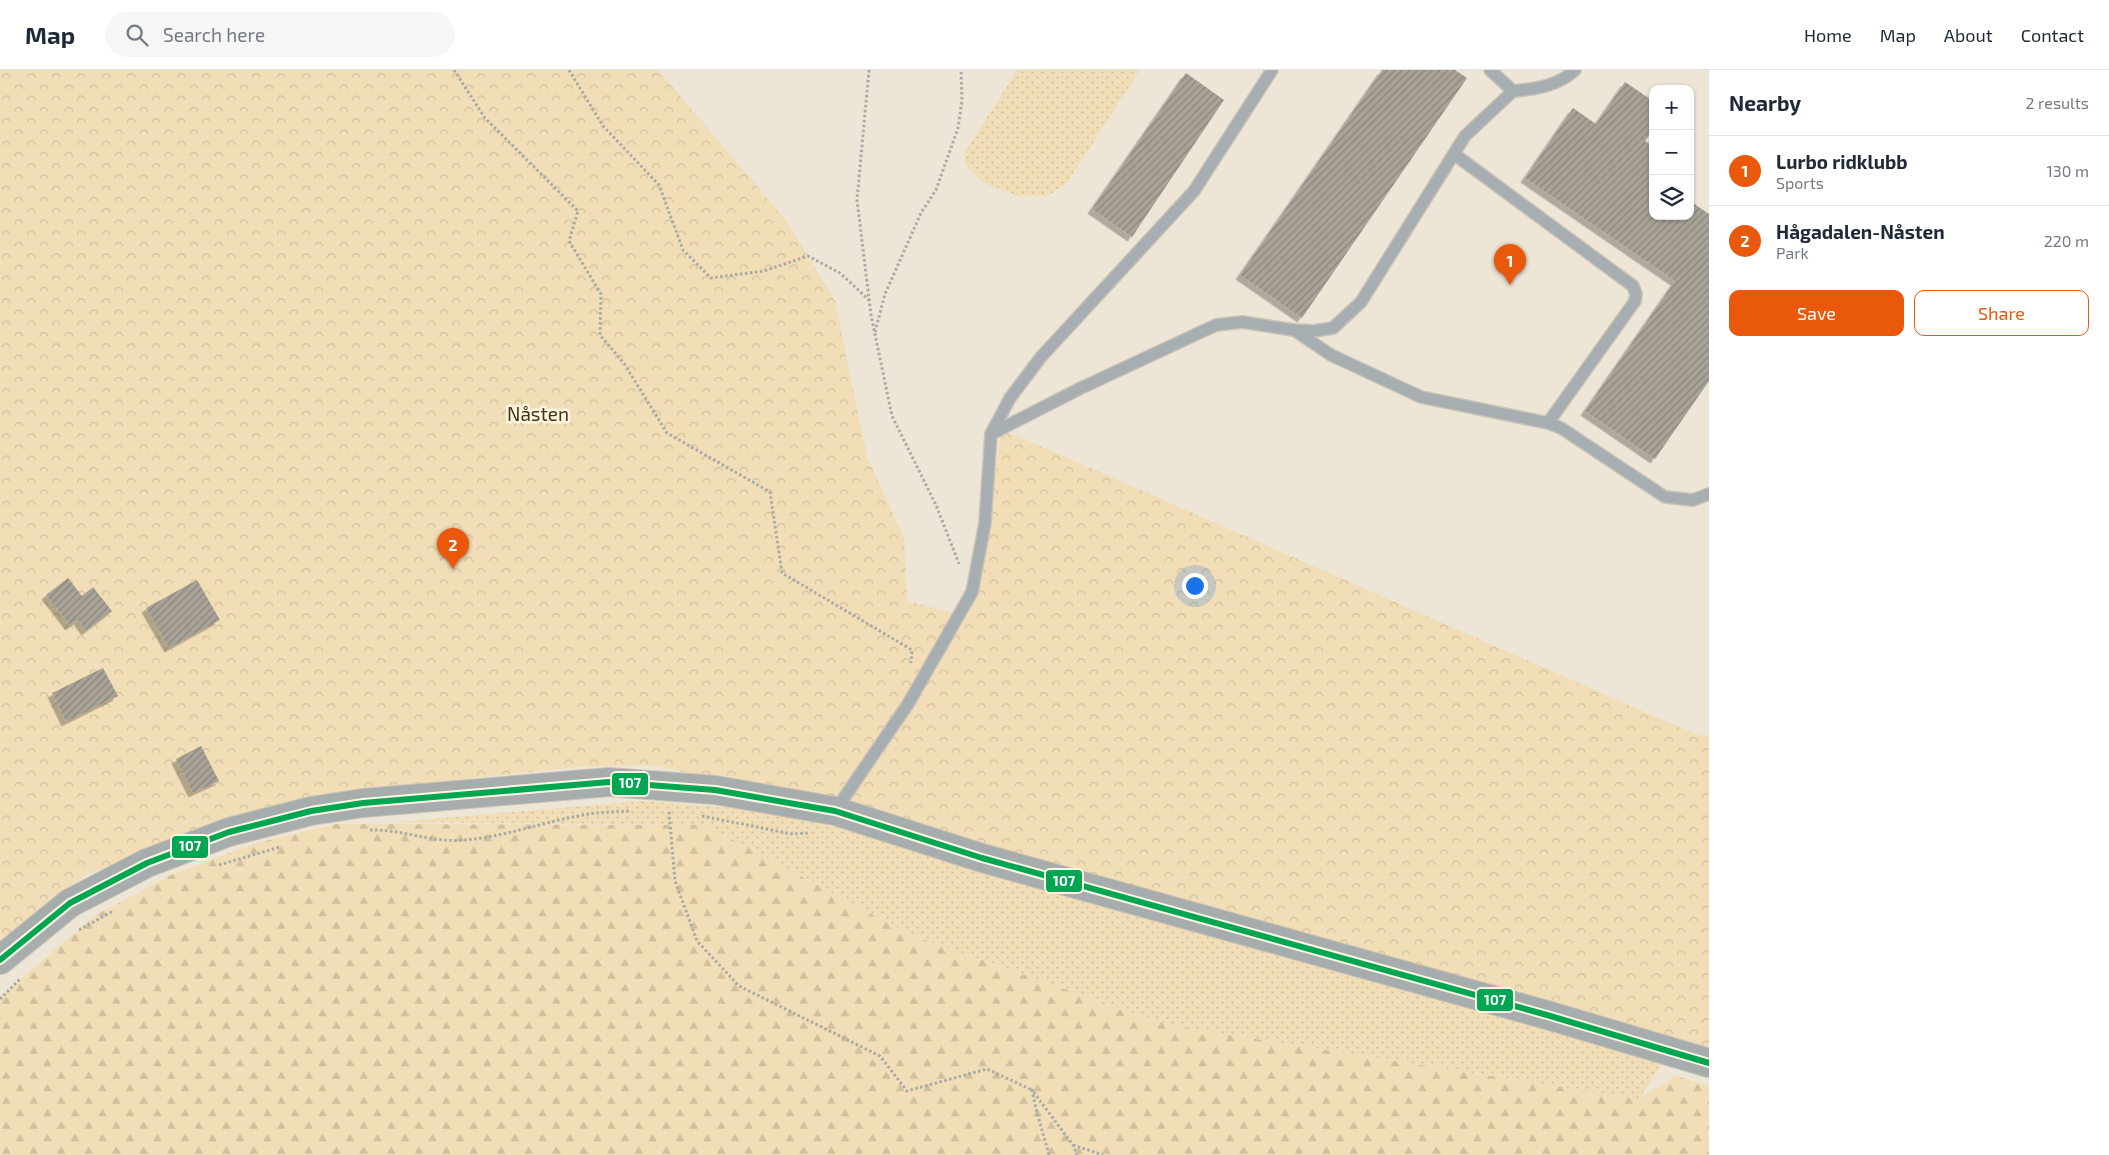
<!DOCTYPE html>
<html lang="en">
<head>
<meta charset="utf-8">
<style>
	:root { --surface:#fff; --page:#f6f6f7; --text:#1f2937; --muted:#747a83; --line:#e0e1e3; --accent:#ea580c }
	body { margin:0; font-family:"Exo 2",sans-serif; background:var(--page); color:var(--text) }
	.controls { position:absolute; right:15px; top:15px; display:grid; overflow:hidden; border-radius:10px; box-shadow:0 1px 4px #0004 }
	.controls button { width:45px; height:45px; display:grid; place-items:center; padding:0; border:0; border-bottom:1px solid var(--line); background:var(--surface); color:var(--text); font:25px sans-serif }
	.you { position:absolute; left:1194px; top:515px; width:18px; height:18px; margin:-12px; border:4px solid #fff; border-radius:50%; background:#1a73e8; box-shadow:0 0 0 8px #1a73e833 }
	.badge { display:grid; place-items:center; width:32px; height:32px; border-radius:50%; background:var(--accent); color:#fff; font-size:16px; font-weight:700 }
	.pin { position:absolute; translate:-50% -41px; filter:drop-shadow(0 1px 2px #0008) }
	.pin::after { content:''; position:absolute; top:26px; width:18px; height:15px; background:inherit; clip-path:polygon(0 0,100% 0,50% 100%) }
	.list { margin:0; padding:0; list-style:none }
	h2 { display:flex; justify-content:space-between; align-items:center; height:65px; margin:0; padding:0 20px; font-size:21px }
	h2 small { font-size:16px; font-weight:400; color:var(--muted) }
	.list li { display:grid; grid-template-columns:32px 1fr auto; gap:15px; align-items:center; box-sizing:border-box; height:70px; padding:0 20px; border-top:1px solid var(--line) }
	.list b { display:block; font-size:19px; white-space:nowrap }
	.list p { margin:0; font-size:16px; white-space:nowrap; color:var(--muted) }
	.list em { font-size:16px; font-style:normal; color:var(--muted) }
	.actions { display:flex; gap:10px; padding:15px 20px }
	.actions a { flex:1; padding:11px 0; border:1px solid var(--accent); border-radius:10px; text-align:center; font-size:18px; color:var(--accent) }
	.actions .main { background:var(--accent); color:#fff }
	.icon { flex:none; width:28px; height:28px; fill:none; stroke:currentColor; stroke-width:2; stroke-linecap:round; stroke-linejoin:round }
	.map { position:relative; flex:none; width:1709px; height:1085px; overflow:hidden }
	header { display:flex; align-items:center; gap:30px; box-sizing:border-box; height:70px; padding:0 25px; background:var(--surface); border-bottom:1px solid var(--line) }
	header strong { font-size:24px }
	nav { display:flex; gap:28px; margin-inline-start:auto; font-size:18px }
	.search { width:350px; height:45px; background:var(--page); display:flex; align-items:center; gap:12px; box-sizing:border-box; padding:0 18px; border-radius:28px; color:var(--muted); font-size:19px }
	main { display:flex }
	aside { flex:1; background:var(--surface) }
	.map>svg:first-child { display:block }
</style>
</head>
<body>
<header>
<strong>Map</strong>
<div class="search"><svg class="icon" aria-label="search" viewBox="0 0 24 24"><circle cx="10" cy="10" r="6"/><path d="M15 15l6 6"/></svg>Search here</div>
<nav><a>Home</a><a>Map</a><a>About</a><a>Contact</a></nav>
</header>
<main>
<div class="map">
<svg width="1709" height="1085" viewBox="0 0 1709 1085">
	<defs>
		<pattern id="grass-dots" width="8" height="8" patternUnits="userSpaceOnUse" patternTransform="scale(1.25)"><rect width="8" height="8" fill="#f2deb6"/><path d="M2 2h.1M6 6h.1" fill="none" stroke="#d1bf9d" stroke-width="1.8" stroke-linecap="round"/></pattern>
		<pattern id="forest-firs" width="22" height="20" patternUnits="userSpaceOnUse" patternTransform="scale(1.25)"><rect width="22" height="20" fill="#f2deb6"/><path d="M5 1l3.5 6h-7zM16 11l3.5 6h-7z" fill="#d1bf9d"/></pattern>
		<pattern id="park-crowns" width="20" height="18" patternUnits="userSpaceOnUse" patternTransform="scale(1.25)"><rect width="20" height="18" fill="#f2deb6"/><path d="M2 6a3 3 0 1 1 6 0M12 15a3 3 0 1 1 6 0" fill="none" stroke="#d1bf9d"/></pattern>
		<pattern id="building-hatch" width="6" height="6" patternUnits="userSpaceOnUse" patternTransform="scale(1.25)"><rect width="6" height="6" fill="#a8a297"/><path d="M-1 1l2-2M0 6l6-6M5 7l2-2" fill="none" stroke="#8a857c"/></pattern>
		<filter id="shadow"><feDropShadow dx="-4.5" dy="4.5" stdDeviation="0" flood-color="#0004"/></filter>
	</defs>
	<rect width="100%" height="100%" fill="#ede5d6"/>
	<!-- grass -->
	<path fill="url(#grass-dots)" d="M 1017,0 L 1140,0 L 1067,113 L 1048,126 L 1018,126 L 984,113 L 965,94 L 965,82 Z
		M 884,696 L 1683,961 L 1639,1029 L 1167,955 L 911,865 L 705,755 L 396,752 L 642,731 L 749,739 Z"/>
	<!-- forest -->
	<path fill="url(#forest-firs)" d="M 335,754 L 705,755 L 911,865 L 1167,955 L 1638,1029 L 1676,1006 L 1709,1016 L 1709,1085 L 0,1085 L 0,927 L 94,846 L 171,805 L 253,774 Z"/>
	<!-- park -->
	<path fill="url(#park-crowns)" d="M 0,0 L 658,0 L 786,150 L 835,231 L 867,387 L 904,467 L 907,531 L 962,545 L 988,458 L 1000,368 L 1003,362 L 1018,366 L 1697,665 L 1709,666 L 1709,981 L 872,741 L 650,695 L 576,697 L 312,726 L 87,804 L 0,871 Z"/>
	<!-- building -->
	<path fill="url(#building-hatch)" filter="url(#shadow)" d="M 1382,0 L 1455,0 L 1467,8 L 1302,248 L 1240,205 Z
		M 1186,3 L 1224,30 L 1132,167 L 1092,139 Z
		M 1625,12 L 1653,31 L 1653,60 L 1645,71 L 1653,76 L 1653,146 L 1690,146 L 1690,131 L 1709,144 L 1709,311 L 1655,389 L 1585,341 L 1675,211 L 1525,108 L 1573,38 L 1596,54 Z
		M 68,508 L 82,526 L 93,517 L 112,541 L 86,561 L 78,550 L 70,556 L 46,525 Z
		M 197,510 L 220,550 L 169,578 L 146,538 Z
		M 103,598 L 118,626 L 66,652 L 52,623 Z
		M 201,676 L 219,711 L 193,723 L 176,689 Z"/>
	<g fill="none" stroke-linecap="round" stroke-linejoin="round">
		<!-- lane casing -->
		<g stroke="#c9c2b6" stroke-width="14">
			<path id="lane" d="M 1513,21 C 1536,19 1558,16 1575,0
				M 1454,84 L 1633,216 L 1636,224 L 1635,231 L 1548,353
				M 1294,260 L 1331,285 L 1421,327 L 1548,353 L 1561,358 L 1665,427 L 1693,430 L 1709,424
				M 991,364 L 1081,318 L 1216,255 L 1242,252 L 1293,260 L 1313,261 L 1333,258 L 1361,232 L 1465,66 L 1513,21 L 1490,0
				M 835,741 L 908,634 L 972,522 L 985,453 L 991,364 L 1010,328 L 1041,287 L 1194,121 L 1272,0"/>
		</g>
		<!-- secondary casing -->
		<g stroke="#c9c2b6" stroke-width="30">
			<path id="secondary" d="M 0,890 L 70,833 L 147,793 L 229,762 L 311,741 L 363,733 L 609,712 L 715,720 L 835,741 L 982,788 L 1547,945 L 1709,993"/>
		</g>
		<!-- path -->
		<path stroke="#a8aaa8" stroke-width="3" stroke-dasharray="2.5 2.5" stroke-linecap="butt" d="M 454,0 L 485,48 L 578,141 L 569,171 L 601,224 L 600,265 L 625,295 L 667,363 L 770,422 L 782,503 L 912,580 L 911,593
			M 569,0 L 603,56 L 659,115 L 683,180 L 711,208 L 764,201 L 808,186 L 840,203 L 869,230
			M 869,0 L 857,130 L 871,245 L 892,346 L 936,435 L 959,494
			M 875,262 L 885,224 L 921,143 L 936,120 L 958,58 L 962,31 L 961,0
			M 669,742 L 675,811 L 697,871 L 739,916 L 880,986 L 907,1021 L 987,999 L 1032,1020
			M 702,746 L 792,764 L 809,763
			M 370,760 C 402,759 431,773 464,770 C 504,767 543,752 583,745 C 598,742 614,742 629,741
			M 219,795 L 280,777
			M 79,860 L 113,841
			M 0,929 L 21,908
			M 1073,1075 L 1103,1085
			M 1049,1085 L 1036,1039 L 1032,1020 L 1073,1075 L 1077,1085"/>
		<!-- lane -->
		<use href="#lane" stroke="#a7aeb1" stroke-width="11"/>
		<!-- secondary -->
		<use href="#secondary" stroke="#a7adad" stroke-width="28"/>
		<!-- bus-1 casing -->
		<g stroke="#fef6e5" stroke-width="10">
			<path id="bus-1" d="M 0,890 L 70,833 L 147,793 L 229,762 L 311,741 L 363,733 L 609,712 L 715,720 L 835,741 L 982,788 L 1547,945 L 1709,993"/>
		</g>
		<!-- bus-1 -->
		<use href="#bus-1" stroke="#00a651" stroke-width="6"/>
	</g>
	<g text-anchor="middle" stroke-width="5" stroke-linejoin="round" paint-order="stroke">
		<!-- park labels -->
		<g font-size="19" fill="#45340c" stroke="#fef6e5">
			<text x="538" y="351">Nåsten</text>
		</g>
	</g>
	<g stroke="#fef6e5" stroke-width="2">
		<rect x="611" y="702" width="38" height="24" rx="5" fill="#00a651"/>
		<rect x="171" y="765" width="38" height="24" rx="5" fill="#00a651"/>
		<rect x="1045" y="799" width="38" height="24" rx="5" fill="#00a651"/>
		<rect x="1476" y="918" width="38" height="24" rx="5" fill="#00a651"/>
	</g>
	<g font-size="14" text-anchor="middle" font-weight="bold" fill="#fff">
		<text x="630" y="718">107</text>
		<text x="190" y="781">107</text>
		<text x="1064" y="816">107</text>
		<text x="1495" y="935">107</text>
	</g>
</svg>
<div class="controls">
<button>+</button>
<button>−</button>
<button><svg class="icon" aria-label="layers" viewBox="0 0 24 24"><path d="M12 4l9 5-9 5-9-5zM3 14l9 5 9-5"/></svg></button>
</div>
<div class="you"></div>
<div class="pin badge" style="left:1510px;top:215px">1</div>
<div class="pin badge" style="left:453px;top:499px">2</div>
</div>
<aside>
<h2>Nearby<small>2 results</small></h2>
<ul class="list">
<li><span class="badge">1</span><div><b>Lurbo ridklubb</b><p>Sports</p></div><em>130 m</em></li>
<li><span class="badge">2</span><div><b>Hågadalen-Nåsten</b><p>Park</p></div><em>220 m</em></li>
</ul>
<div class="actions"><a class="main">Save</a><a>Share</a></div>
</aside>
</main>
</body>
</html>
